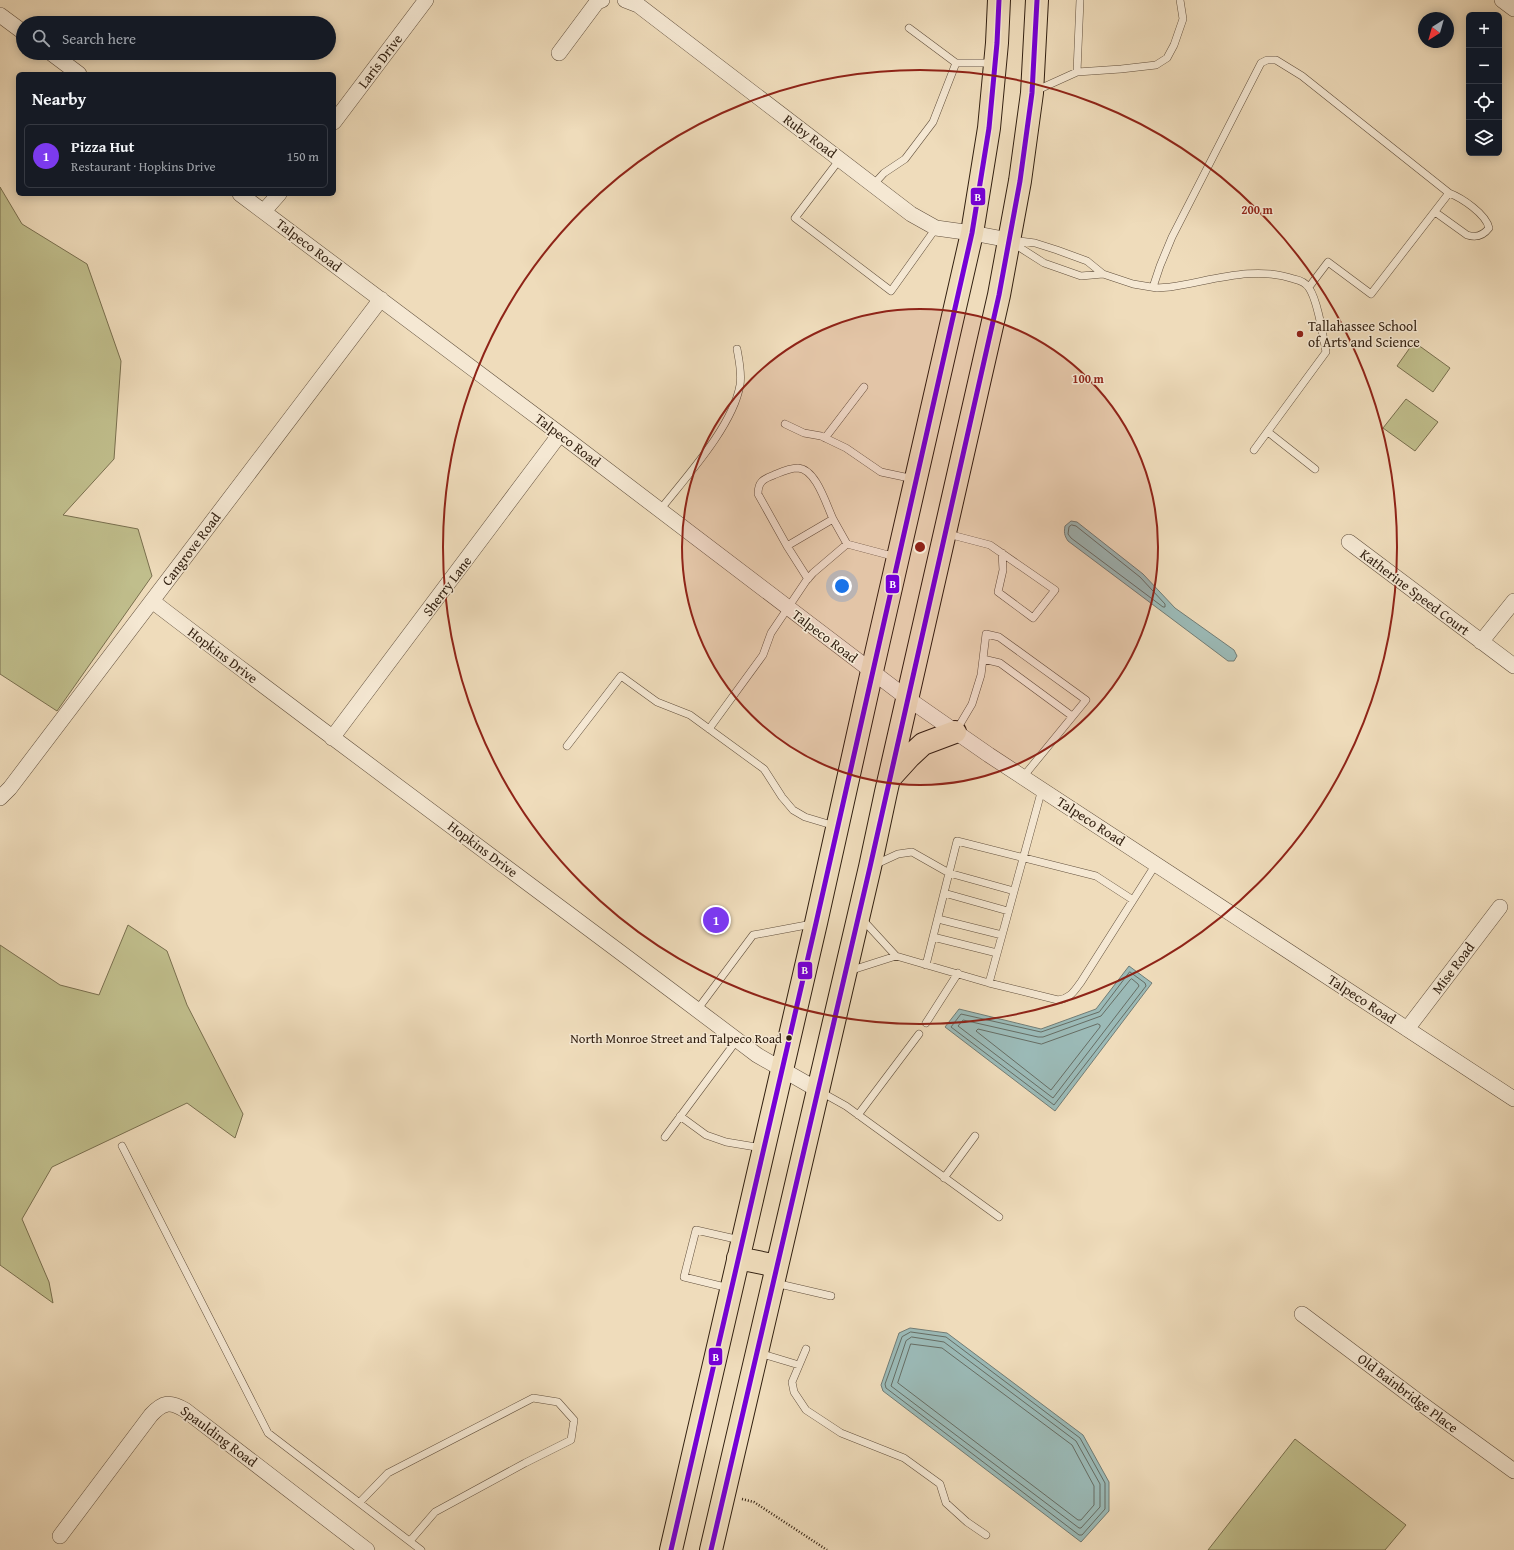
<!DOCTYPE html>
<html lang="en">
<head>
<meta charset="utf-8">
<style>
	:root { --surface:#171b24; --page:#20242c; --text:#f1f3f6; --muted:#9ea1a6; --line:#363941; --accent:#7c3aed }
	body { margin:0; font-family:"Gentium Book Plus",serif; background:var(--page); color:var(--text) }
	.controls { position:absolute; right:12px; top:12px; display:grid; overflow:hidden; border-radius:6px; box-shadow:0 2px 10px #0003 }
	.controls button { width:36px; height:36px; display:grid; place-items:center; padding:0; border:0; border-bottom:1px solid var(--line); background:var(--surface); color:var(--text); font:20px sans-serif }
	.compass { position:absolute; left:1418px; top:12px; width:36px; height:36px; border-radius:50%; background:var(--surface); box-shadow:0 2px 10px #0003; rotate:217deg }
	.you { position:absolute; left:842px; top:586px; width:14px; height:14px; margin:-10px; border:3px solid #fff; border-radius:50%; background:#1a73e8; box-shadow:0 0 0 6px #1a73e833 }
	.badge { display:grid; place-items:center; width:26px; height:26px; border-radius:50%; background:var(--accent); color:#fff; font-size:13px; font-weight:700 }
	.pin { position:absolute; translate:-50% -50%; border:2px solid #fff; box-shadow:0 1px 4px #0006 }
	.list { margin:0; padding:0; list-style:none }
	h2 { display:flex; justify-content:space-between; align-items:center; height:52px; margin:0; padding:0 16px; font-size:17px }
	h2 small { font-size:13px; font-weight:400; color:var(--muted) }
	.list li { display:grid; grid-template-columns:26px 1fr auto; gap:12px; align-items:center; box-sizing:border-box; height:64px; margin:0 8px 8px; padding:0 8px; border:1px solid var(--line); border-radius:6px }
	.list b { display:block; font-size:15px; white-space:nowrap }
	.list p { margin:0; font-size:13px; white-space:nowrap; color:var(--muted) }
	.list em { font-size:13px; font-style:normal; color:var(--muted) }
	.icon { flex:none; width:22px; height:22px; fill:none; stroke:currentColor; stroke-width:2; stroke-linecap:round; stroke-linejoin:round }
	.map { position:relative; flex:none; width:1514px; height:1550px; overflow:hidden }
	.search { position:absolute; background:var(--surface); box-shadow:0 2px 10px #0003; left:16px; top:16px; width:320px; height:44px; display:flex; align-items:center; gap:10px; box-sizing:border-box; padding:0 14px; border-radius:22px; color:var(--muted); font-size:15px }
	.panel { position:absolute; background:var(--surface); box-shadow:0 2px 10px #0003; left:16px; top:72px; width:320px; height:124px; border-radius:6px }
	.map>svg:first-child { display:block }
</style>
</head>
<body>
<div class="map">
<svg width="1514" height="1550" viewBox="0 0 1514 1550">
	<rect width="100%" height="100%" fill="#efdcbb"/>
	<filter id="stains"><feTurbulence type="fractalNoise" baseFrequency=".005" numOctaves="4"/><feColorMatrix values="0 0 0 0 .2 0 0 0 0 .09 0 0 0 0 .02 0 0 0 .5 -.17"/></filter>
	<radialGradient id="worn" r=".72"><stop offset=".6" stop-color="#630" stop-opacity="0"/><stop offset="1" stop-color="#630" stop-opacity=".3"/></radialGradient>
	<!-- green -->
	<path fill="#c0be8c" stroke="#796f4e" d="M 0,187 L 22,224 L 87,264 L 121,361 L 114,459 L 63,515 L 138,529 L 152,576 L 57,711 L 0,674 Z
		M 1414,342 L 1450,368 L 1433,392 L 1397,366 Z
		M 1406,399 L 1438,422 L 1415,451 L 1383,428 Z
		M 128,925 L 167,951 L 187,1005 L 243,1114 L 235,1138 L 187,1103 L 52,1167 L 22,1219 L 49,1282 L 53,1303 L 0,1265 L 0,945 L 60,985 L 99,995 Z
		M 1295,1439 L 1406,1525 L 1385,1550 L 1208,1550 Z"/>
	<!-- water -->
	<path fill="#9bbab7" stroke="#717c75" d="M 1071,521 L 1077,522 L 1143,574 L 1175,608 L 1234,650 L 1237,656 L 1234,661 L 1228,661 L 1068,541 C 1064,535 1064,532 1065,526 Z
		M 1129,966 L 1152,983 L 1055,1111 L 945,1027 L 959,1009 L 1041,1029 L 1096,1009 Z
		M 910,1328 L 947,1333 L 1083,1435 L 1109,1482 L 1109,1511 L 1081,1542 L 883,1391 L 881,1385 L 899,1333 Z"/>
	<g fill="none" stroke-linecap="round" stroke-linejoin="round">
		<!-- shore -->
		<path stroke="#666d64" stroke-width="1" d="M 1072,525 L 1076,526 L 1140,577 L 1165,604 L 1165,607 L 1163,607 L 1071,538 L 1068,534 L 1069,527 Z
			M 1130,972 L 1145,983 L 1146,986 L 1054,1105 L 951,1027 L 961,1014 L 1041,1032 L 1099,1012 Z
			M 1132,979 L 1138,984 L 1139,986 L 1053,1098 L 958,1026 L 963,1020 L 1038,1037 L 1043,1037 L 1101,1016 L 1130,980 Z
			M 1098,1024 L 1100,1025 L 1100,1027 L 1051,1090 L 976,1031 L 978,1029 L 1041,1044 Z
			M 911,1332 L 946,1337 L 1080,1438 L 1105,1483 L 1105,1509 L 1082,1535 L 1079,1535 L 886,1388 L 885,1384 L 902,1337 Z
			M 912,1337 L 944,1342 L 1076,1441 L 1100,1484 L 1100,1507 L 1081,1528 L 1079,1528 L 891,1386 L 906,1341 Z
			M 911,1344 L 942,1348 L 1072,1445 L 1094,1486 L 1094,1505 L 1081,1520 L 1078,1520 L 898,1383 Z"/>
		<!-- lane casing -->
		<g stroke="#614f3c" stroke-width="8">
			<path id="lane" d="M 909,28 L 956,63 L 993,63
				M 1077,72 L 1080,0
				M 1035,91 L 1077,72 L 1121,69 L 1156,65 L 1167,58 L 1174,45 L 1183,19 L 1180,0
				M 840,159 L 795,218 L 891,291 L 936,228
				M 873,185 L 884,173 L 905,159 L 933,122 L 956,63
				M 1011,240 L 1035,243 L 1057,250 L 1087,261 L 1103,274 L 1133,284 L 1157,288 L 1170,287 C 1211,281 1254,265 1294,279 C 1299,280 1306,283 1309,288 C 1318,301 1323,336 1326,352 L 1254,450
				M 1011,242 L 1044,263 L 1081,276 L 1103,274
				M 1153,287 L 1160,266 L 1172,237 L 1261,63 L 1267,60 L 1276,60 L 1302,76 L 1449,193 C 1462,198 1486,214 1489,228 C 1483,236 1476,238 1467,235 L 1435,212
				M 1309,287 L 1328,262 L 1371,294 L 1449,193
				M 785,424 L 804,433 L 821,436 L 846,448 L 881,472 L 914,479
				M 1268,432 L 1315,469
				M 825,438 L 864,387
				M 660,510 C 686,477 733,426 740,385 C 742,373 739,360 737,349
				M 948,534 L 990,545 L 1055,590 L 1033,618 L 998,592 L 1003,570 L 1002,553
				M 787,546 L 758,494 C 758,482 763,479 774,475 C 781,472 789,468 798,468 C 816,469 826,504 833,519
				M 808,579 L 787,546 L 833,519 L 847,544 L 896,557
				M 983,659 L 1000,663 L 1072,716
				M 709,729 L 763,655 L 771,633 L 806,581 L 813,573 L 847,544
				M 956,731 L 972,704 L 981,675 L 986,634 L 999,637 L 1086,700 L 1023,777
				M 567,746 L 621,676 L 657,702 L 690,715 L 764,769 L 782,797 L 793,810 L 805,817 L 835,826
				M 874,865 L 898,854 L 912,852 L 949,873 L 1014,891
				M 944,893 L 1008,911
				M 862,919 L 896,956 L 989,983 L 1058,1000 C 1071,998 1074,991 1081,982 L 1156,864
				M 938,919 L 1002,935
				M 933,937 L 997,953
				M 926,965 L 957,841 L 1096,876 L 1133,900
				M 849,971 L 896,956
				M 989,983 L 1042,789
				M 697,1010 L 753,935 L 812,924
				M 926,1023 L 958,973
				M 821,1092 L 846,1106 L 999,1217
				M 858,1115 L 919,1034
				M 680,1116 L 706,1135 L 726,1142 L 762,1148
				M 665,1137 L 737,1040
				M 122,1146 L 268,1433 L 421,1550
				M 944,1178 L 975,1136
				M 775,1283 L 831,1296
				M 729,1288 L 684,1277 L 696,1230 L 740,1240
				M 806,1349 L 792,1382 L 794,1392 L 806,1410 L 841,1433 L 904,1458 L 940,1484 L 946,1503 L 967,1522 L 986,1535
				M 759,1353 L 799,1365
				M 360,1502 L 388,1473 L 533,1398 L 558,1402 L 574,1420 L 571,1440 L 525,1463 L 435,1512 L 410,1541"/>
		</g>
		<!-- street casing -->
		<g stroke="#614f3c" stroke-width="16">
			<path id="street" d="M 625,0 L 638,5 L 911,214 L 936,228 L 972,233 L 1009,240
				M 1502,0 L 1514,9
				M 0,15 L 23,32
				M 51,53 L 79,74
				M 559,53 L 597,2 L 602,0
				M 334,122 L 426,0
				M 240,194 L 560,434 L 907,698 L 989,755 L 1514,1099
				M 264,211 L 279,194
				M 1349,542 L 1514,666
				M 152,601 C 352,754 556,903 757,1055 L 818,1090
				M 1481,642 L 1514,601
				M 332,738 L 560,434
				M 0,798 L 10,788 L 381,299
				M 1407,1029 L 1500,907
				M 1302,1314 L 1419,1402 L 1514,1471
				M 60,1536 L 151,1415 C 163,1402 170,1401 185,1410 L 367,1550"/>
		</g>
		<!-- highway casing -->
		<g stroke="#322011" stroke-width="24">
			<path id="highway" d="M 889,779 L 909,757 L 923,744 L 955,732
				M 738,1258 L 777,1266
				M 671,1550 L 816,923 L 872,671 L 972,233 L 989,128 L 997,43 L 999,0
				M 711,1550 L 870,867 L 886,792 L 999,295 L 1020,181 L 1032,93 L 1037,0"/>
		</g>
		<!-- path -->
		<path stroke="#322011" stroke-width="2.5" stroke-dasharray="1 2" stroke-linecap="butt" d="M 742,1499 L 754,1502 L 827,1550"/>
		<!-- lane -->
		<use href="#lane" stroke="#f5e8d3" stroke-width="7"/>
		<!-- street -->
		<use href="#street" stroke="#f5e8d3" stroke-width="15"/>
		<!-- highway -->
		<use href="#highway" stroke="#efdcbb" stroke-width="22"/>
		<!-- bus-1 casing -->
		<g stroke="#f5e8d3" stroke-width="8">
			<path id="bus-1" d="M 671,1550 L 816,923 L 972,233 L 989,128 L 997,43 L 999,0
				M 711,1550 L 870,867 L 999,295 L 1020,181 L 1032,93 L 1037,0"/>
		</g>
		<!-- bus-1 -->
		<use href="#bus-1" stroke="#7600d6" stroke-width="5"/>
	</g>
	<!-- distance rings -->
	<circle cx="920" cy="547" r="238" fill="#8f2418" fill-opacity=".12"/>
	<g fill="none" stroke="#8f2418" stroke-width="2">
		<circle cx="920" cy="547" r="238"/>
		<circle cx="920" cy="547" r="477"/>
	</g>
	<!-- markers -->
	<circle fill="#8f2418" stroke="#f5e8d3" stroke-width="1.5" cx="1300" cy="334" r="4"/>
	<circle fill="#322011" stroke="#f5e8d3" stroke-width="1.5" cx="789" cy="1038" r="3.5"/>
	<g text-anchor="middle" stroke-width="3" stroke-linejoin="round" paint-order="stroke">
		<!-- bus labels -->
		<g font-size="13" fill="#322011" stroke="#f5e8d3" text-anchor="end">
			<text x="782" y="1043">North Monroe Street and Talpeco Road</text>
		</g>
		<!-- street labels -->
		<g font-size="14" fill="#322011" stroke="#f5e8d3">
			<text transform="translate(380 61) rotate(-53)" y="5">Laris Drive</text>
			<text transform="translate(810 136) rotate(37)" y="5">Ruby Road</text>
			<text transform="translate(309 245) rotate(37)" y="5">Talpeco Road</text>
			<text transform="translate(568 440) rotate(37)" y="5">Talpeco Road</text>
			<text transform="translate(191 549) rotate(-53)" y="5">Cangrove Road</text>
			<text transform="translate(447 586) rotate(-53)" y="5">Sherry Lane</text>
			<text transform="translate(1415 592) rotate(37)" y="5">Katherine Speed Court</text>
			<text transform="translate(825 636) rotate(37)" y="5">Talpeco Road</text>
			<text transform="translate(223 655) rotate(37)" y="5">Hopkins Drive</text>
			<text transform="translate(1091 821) rotate(33)" y="5">Talpeco Road</text>
			<text transform="translate(483 849) rotate(37)" y="5">Hopkins Drive</text>
			<text transform="translate(1453 968) rotate(-53)" y="5">Mise Road</text>
			<text transform="translate(1362 999) rotate(33)" y="5">Talpeco Road</text>
			<text transform="translate(1408 1393) rotate(37)" y="5">Old Bainbridge Place</text>
			<text transform="translate(219 1436) rotate(37)" y="5">Spaulding Road</text>
		</g>
		<!-- poi labels -->
		<g font-size="14" fill="#322011" stroke="#f5e8d3" text-anchor="start">
			<text x="1308" y="331">Tallahassee School<tspan x="1308" dy="16">of Arts and Science</tspan></text>
		</g>
	</g>
	<circle cx="920" cy="547" r="6" fill="#8f2418" stroke="#f5e8d3" stroke-width="2"/>
	<g font-size="12" text-anchor="middle" font-weight="bold" fill="#8f2418" stroke="#f5e8d3" stroke-width="3" stroke-linejoin="round" paint-order="stroke">
		<text x="1257" y="214">200 m</text>
		<text x="1088" y="383">100 m</text>
	</g>
	<g stroke="#f5e8d3" stroke-width="1.5">
		<rect x="970" y="187" width="16" height="19" rx="4" fill="#7600d6"/>
		<rect x="885" y="574" width="15" height="20" rx="4" fill="#7600d6"/>
		<rect x="797" y="961" width="16" height="19" rx="4" fill="#7600d6"/>
		<rect x="708" y="1347" width="15" height="19" rx="4" fill="#7600d6"/>
	</g>
	<g font-size="11" text-anchor="middle" font-weight="bold" fill="#fff">
		<text x="978" y="201">B</text>
		<text x="893" y="588">B</text>
		<text x="805" y="974">B</text>
		<text x="716" y="1361">B</text>
	</g>
	<rect width="100%" height="100%" filter="url(#stains)"/>
	<rect width="100%" height="100%" fill="url(#worn)"/>
</svg>
<div class="controls">
<button>+</button>
<button>−</button>
<button><svg class="icon" aria-label="locate" viewBox="0 0 24 24"><circle cx="12" cy="12" r="6"/><path d="M12 2v4M12 18v4M2 12h4M18 12h4"/></svg></button>
<button><svg class="icon" aria-label="layers" viewBox="0 0 24 24"><path d="M12 4l9 5-9 5-9-5zM3 14l9 5 9-5"/></svg></button>
</div>
<svg class="compass" viewBox="-18 -18 36 36"><path d="M0-13l5 13h-10z" fill="#e53935"/><path d="M0 13l5-13h-10z" fill="#9ea1a6"/></svg>
<div class="you"></div>
<div class="pin badge" style="left:716px;top:920px">1</div>
<div class="search"><svg class="icon" aria-label="search" viewBox="0 0 24 24"><circle cx="10" cy="10" r="6"/><path d="M15 15l6 6"/></svg>Search here</div>
<section class="panel">
<h2>Nearby<small></small></h2>
<ul class="list">
<li><span class="badge">1</span><div><b>Pizza Hut</b><p>Restaurant · Hopkins Drive</p></div><em>150 m</em></li>
</ul>
</section>
</div>
</body>
</html>
